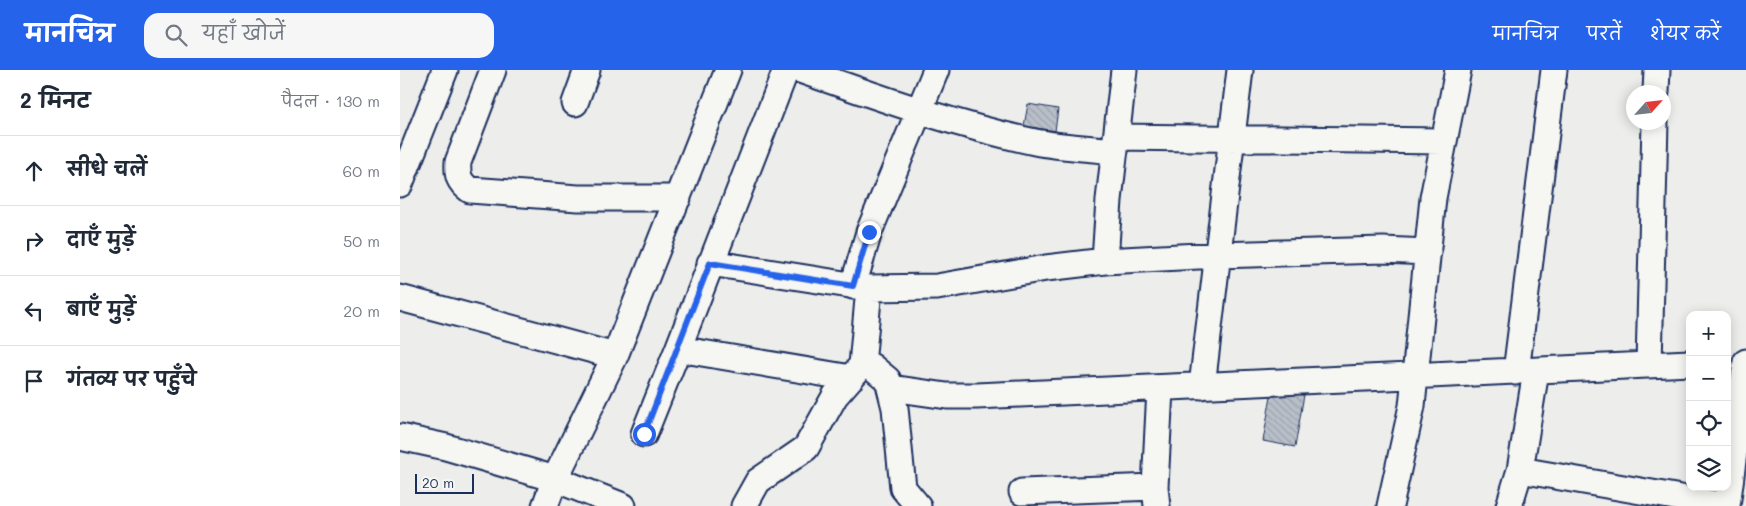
<!DOCTYPE html>
<html lang="hi">
<head>
<meta charset="utf-8">
<style>
	:root { --surface:#fff; --page:#f6f6f7; --text:#1f2937; --muted:#747a83; --line:#e0e1e3; --accent:#2563eb }
	body { margin:0; font-family:Mali,"Playpen Sans Deva",sans-serif; background:var(--page); color:var(--text) }
	.controls { position:absolute; right:15px; bottom:15px; display:grid; overflow:hidden; border-radius:10px; box-shadow:0 2px 12px #0003 }
	.controls button { width:45px; height:45px; display:grid; place-items:center; padding:0; border:0; border-bottom:1px solid var(--line); background:var(--surface); color:var(--text); font:25px sans-serif }
	.compass { position:absolute; left:1226px; top:15px; width:45px; height:45px; border-radius:50%; background:var(--surface); box-shadow:0 2px 12px #0003; rotate:63deg }
	.scale { position:absolute; left:15px; bottom:12px; width:59px; box-sizing:border-box; padding-left:5px; border:2px solid #1b2f5e; border-top:0; font-size:14px; line-height:18px; white-space:nowrap; color:#1b2f5e; -webkit-text-stroke:4px #f6f6f2; paint-order:stroke }
	.stop { position:absolute; width:15px; height:15px; margin:-11px; border:4px solid #2563eb; border-radius:50%; background:#fff }
	.stop.end { background:#2563eb; border-color:#fff; box-shadow:0 1px 5px #0008 }
	.list { margin:0; padding:0; list-style:none }
	h2 { display:flex; justify-content:space-between; align-items:center; height:65px; margin:0; padding:0 20px; font-size:21px }
	h2 small { font-size:16px; font-weight:400; color:var(--muted) }
	.list li { display:grid; grid-template-columns:32px 1fr auto; gap:15px; align-items:center; box-sizing:border-box; height:70px; padding:0 20px; border-top:1px solid var(--line) }
	.list b { display:block; font-size:19px; white-space:nowrap }
	.list em { font-size:16px; font-style:normal; color:var(--muted) }
	.icon { flex:none; width:28px; height:28px; fill:none; stroke:currentColor; stroke-width:2; stroke-linecap:round; stroke-linejoin:round }
	.map { position:relative; flex:none; width:1346px; height:436px; overflow:hidden }
	header { display:flex; align-items:center; gap:30px; box-sizing:border-box; height:70px; padding:0 25px; background:var(--accent); color:#fff }
	header strong { font-size:24px }
	nav { display:flex; gap:28px; margin-inline-start:auto; font-size:18px }
	.search { width:350px; height:45px; background:var(--page); display:flex; align-items:center; gap:12px; box-sizing:border-box; padding:0 18px; border-radius:15px; color:var(--muted); font-size:19px }
	main { display:flex }
	aside { flex:1; background:var(--surface) }
	.map>svg:first-child { display:block }
</style>
</head>
<body>
<header>
<strong>मानचित्र</strong>
<div class="search"><svg class="icon" aria-label="search" viewBox="0 0 24 24"><circle cx="10" cy="10" r="6"/><path d="M15 15l6 6"/></svg>यहाँ खोजें</div>
<nav><a>मानचित्र</a><a>परतें</a><a>शेयर करें</a></nav>
</header>
<main>
<aside>
<h2>2 मिनट<small>पैदल · 130 m</small></h2>
<ul class="list">
<li><svg class="icon" aria-label="ahead" viewBox="0 0 24 24"><path d="M12 20V5M6 11l6-6 6 6"/></svg><div><b>सीधे चलें</b></div><em>60 m</em></li>
<li><svg class="icon" aria-label="right" viewBox="0 0 24 24"><path d="M7 20v-9h11M14 6l5 5-5 5"/></svg><div><b>दाएँ मुड़ें</b></div><em>50 m</em></li>
<li><svg class="icon" aria-label="left" viewBox="0 0 24 24"><path d="M17 20v-9H6M10 6l-5 5 5 5"/></svg><div><b>बाएँ मुड़ें</b></div><em>20 m</em></li>
<li><svg class="icon" aria-label="arrive" viewBox="0 0 24 24"><path d="M6 21V4h12l-3 4 3 4H6"/></svg><div><b>गंतव्य पर पहुँचे</b></div></li>
</ul>
</aside>
<div class="map">
<svg width="1346" height="436" viewBox="0 0 1346 436">
	<defs>
		<pattern id="building-back-hatch" width="6" height="6" patternUnits="userSpaceOnUse" patternTransform="scale(1.25)"><rect width="6" height="6" fill="#b9bfc8"/><path d="M-1 5l2 2M0 0l6 6M5-1l2 2" fill="none" stroke="#9ea4ae"/></pattern>
	</defs>
	<rect width="100%" height="100%" fill="#edeeec"/>
	<filter id="ink" filterUnits="userSpaceOnUse"><feTurbulence type="fractalNoise" baseFrequency=".02" numOctaves="2"/><feDisplacementMap in="SourceGraphic" scale="10" xChannelSelector="R" yChannelSelector="G"/><feConvolveMatrix kernelMatrix="1 2 1 2 8 2 1 2 1" color-interpolation-filters="sRGB"/></filter>
	<g filter="url(#ink)">
		<!-- building -->
		<path fill="url(#building-back-hatch)" stroke="#1b2f5e" d="M 628,34 L 658,39 L 655,61 L 624,56 Z
			M 872,320 L 904,325 L 895,377 L 863,371 Z"/>
		<g fill="none" stroke-linecap="round" stroke-linejoin="round">
			<!-- minor casing -->
			<g stroke="#1b2f5e" stroke-width="29">
				<path id="minor" d="M 93,0 L 58,92 C 57,106 59,112 70,120 L 178,128 L 278,128
					M 386,0 L 278,279 L 451,308
					M 400,0 C 478,27 554,55 635,72 C 661,77 688,78 715,81
					M 1256,22 L 1257,0
					M 175,33 L 187,0
					M 716,67 L 1043,71
					M 0,114 L 45,0
					M 705,191 L 709,130 L 724,0
					M 310,193 L 469,218 L 537,217 L 646,198 L 705,191 L 817,185 L 983,180 L 1028,182
					M 453,216 L 469,162 L 536,0
					M 0,228 L 215,286
					M 462,295 L 471,296 L 488,310 L 495,338 L 503,418 L 518,436
					M 1249,295 L 1255,52
					M 1116,302 L 1154,0
					M 802,316 L 840,0
					M 491,318 L 547,326 L 577,326 L 1290,293
					M 244,364 L 278,279
					M 0,367 L 46,377 L 155,409 L 223,436
					M 1120,400 L 1327,436
					M 622,422 L 755,417
					M 145,436 L 155,409 L 215,286 L 328,0
					M 344,436 L 358,411 L 406,378 L 435,326 L 462,295 L 469,218
					M 757,436 L 755,417 L 760,319
					M 990,436 L 1012,336 L 1033,128 L 1058,0
					M 1109,436 L 1120,400 L 1136,301
					M 1327,436 L 1346,292"/>
			</g>
			<!-- minor -->
			<use href="#minor" stroke="#f6f6f2" stroke-width="25"/>
		</g>
	</g>
	<g fill="none" stroke-linecap="round" stroke-linejoin="round" filter="url(#ink)">
		<!-- route -->
		<path stroke="#2563eb" stroke-width="6" d="M 244,364 L 310,193 L 453,216 L 469,162"/>
	</g>
</svg>
<div class="controls">
<button>+</button>
<button>−</button>
<button><svg class="icon" aria-label="locate" viewBox="0 0 24 24"><circle cx="12" cy="12" r="6"/><path d="M12 2v4M12 18v4M2 12h4M18 12h4"/></svg></button>
<button><svg class="icon" aria-label="layers" viewBox="0 0 24 24"><path d="M12 4l9 5-9 5-9-5zM3 14l9 5 9-5"/></svg></button>
</div>
<svg class="compass" viewBox="-18 -18 36 36"><path d="M0-13l5 13h-10z" fill="#e53935"/><path d="M0 13l5-13h-10z" fill="#747a83"/></svg>
<div class="scale">20 m</div>
<div class="stop" style="left:244px;top:364px"></div>
<div class="stop end" style="left:469px;top:162px"></div>
</div>
</main>
</body>
</html>
